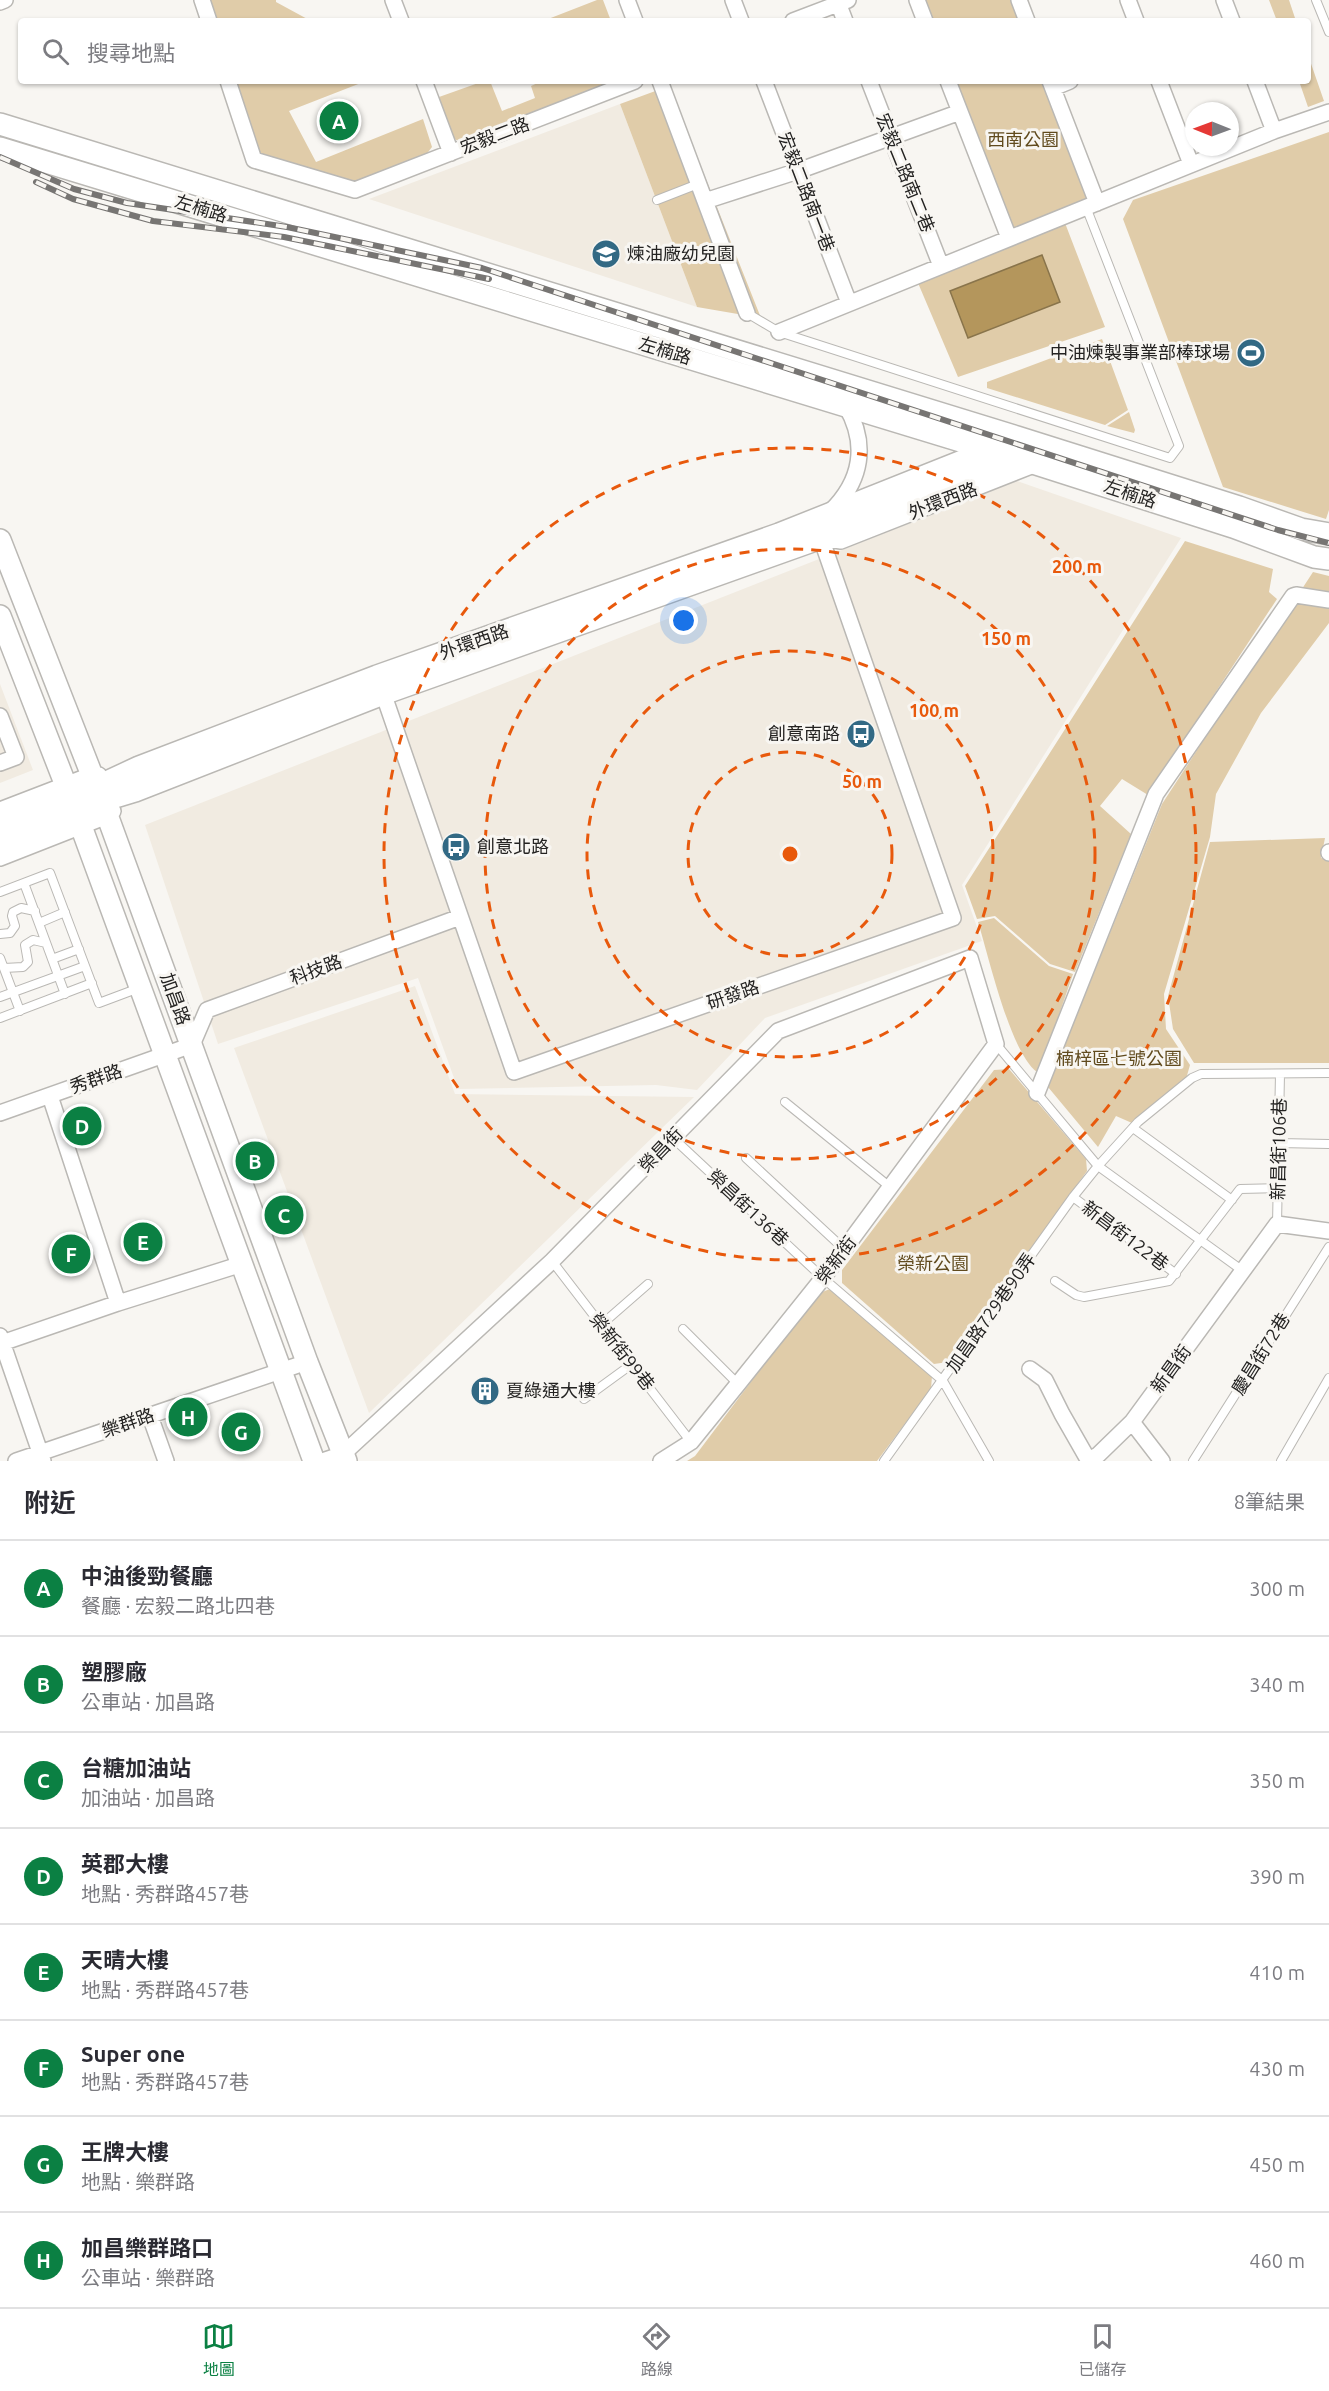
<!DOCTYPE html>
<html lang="zh-TW">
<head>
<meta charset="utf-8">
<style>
	:root { --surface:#fff; --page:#f7f7f7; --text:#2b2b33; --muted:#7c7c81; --line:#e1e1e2; --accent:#0b8043 }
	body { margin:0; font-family:Ubuntu,"Noto Sans TC",sans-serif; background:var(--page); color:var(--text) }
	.compass { position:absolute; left:1185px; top:102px; width:54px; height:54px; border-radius:50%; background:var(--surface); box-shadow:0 2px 4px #0004; rotate:271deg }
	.you { position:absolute; left:684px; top:621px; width:21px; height:21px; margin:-15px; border:4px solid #fff; border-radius:50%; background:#1a73e8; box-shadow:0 0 0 9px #1a73e833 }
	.badge { display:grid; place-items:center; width:39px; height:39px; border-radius:50%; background:var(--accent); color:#fff; font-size:20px; font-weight:700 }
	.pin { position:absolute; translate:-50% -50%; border:3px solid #fff; box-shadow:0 2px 6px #0006 }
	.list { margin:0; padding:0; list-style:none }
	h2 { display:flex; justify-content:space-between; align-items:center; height:78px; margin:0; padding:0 24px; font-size:26px }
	h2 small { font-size:20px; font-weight:400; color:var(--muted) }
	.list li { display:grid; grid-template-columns:39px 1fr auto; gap:18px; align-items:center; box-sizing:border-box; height:96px; padding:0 24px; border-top:2px solid var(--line) }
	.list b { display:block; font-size:22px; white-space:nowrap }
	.list p { margin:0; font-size:20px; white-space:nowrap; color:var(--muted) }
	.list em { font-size:20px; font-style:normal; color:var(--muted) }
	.icon { flex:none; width:33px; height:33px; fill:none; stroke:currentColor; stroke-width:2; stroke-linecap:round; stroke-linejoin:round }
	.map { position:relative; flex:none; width:1329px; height:1461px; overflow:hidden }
	.search { position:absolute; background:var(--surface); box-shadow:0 2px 4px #0004; left:18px; right:18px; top:18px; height:66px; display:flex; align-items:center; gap:15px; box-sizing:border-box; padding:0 21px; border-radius:6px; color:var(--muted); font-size:22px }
	.sheet { height:846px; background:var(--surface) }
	nav { display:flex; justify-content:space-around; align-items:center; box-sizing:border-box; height:84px; border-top:2px solid var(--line); background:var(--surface); font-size:16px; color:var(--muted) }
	nav a { display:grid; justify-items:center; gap:3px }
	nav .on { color:var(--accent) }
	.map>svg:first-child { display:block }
</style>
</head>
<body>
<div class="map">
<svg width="1329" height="1461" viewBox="0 0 1329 1461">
	<rect width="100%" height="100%" fill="#f8f6f2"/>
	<!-- built -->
	<path fill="#f1ebe1" d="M 620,104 L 697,307 L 369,199 Z
		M 1017,481 L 1181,538 L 962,885 L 982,941 L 765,1018 L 697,1090 L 656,1085 L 458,1089 L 418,978 L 218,1044 L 145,825 Z
		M 0,684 L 33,770 L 0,783 Z
		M 415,986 L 455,1094 L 694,1097 L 369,1413 L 234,1048 Z"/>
	<!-- green -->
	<path fill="#e0cca9" d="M 201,0 L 276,0 L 276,2 L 311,21 L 209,21 Z
		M 597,0 L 603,0 L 611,21 L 543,21 Z
		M 925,0 L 1013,0 L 1021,21 L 933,21 Z
		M 1269,0 L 1289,0 L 1296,21 L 1277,21 Z
		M 1308,55 L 1324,101 L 1308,107 L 1299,81 L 1308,81 Z
		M 231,81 L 366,81 L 289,111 L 316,162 L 423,119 L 432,147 L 425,156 L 355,183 L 260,155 Z
		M 484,81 L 490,81 L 502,111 L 535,98 L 531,86 L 542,81 L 614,81 L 464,143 L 454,139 L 439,97 Z
		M 956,81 L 1044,81 L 1090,199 L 1014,229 Z
		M 669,86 L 761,318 L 697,307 L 620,104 Z
		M 1329,132 L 1329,510 L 1326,519 L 1223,487 L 1123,219 L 1133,200 Z
		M 1065,223 L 1105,327 L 958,377 L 918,283 Z
		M 1102,339 L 1128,410 L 1105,425 L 987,388 L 987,382 Z
		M 1129,412 L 1135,430 L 1134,433 L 1107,426 Z
		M 1185,541 L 1273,569 L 1269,592 L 1277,599 L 1148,795 L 1122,779 L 1100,806 L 1131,834 L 1075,972 L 1050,964 L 995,916 L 977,919 L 965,886 Z
		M 1313,572 L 1329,576 L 1329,623 L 1261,713 L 1216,794 L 1210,837 L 1164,994 L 1166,1029 L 1190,1065 L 1186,1079 L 1132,1123 L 1116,1116 L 1098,1147 L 1048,1087 L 1162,804 Z
		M 1325,838 L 1321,858 L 1329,859 L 1329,1063 L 1194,1063 L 1173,1029 L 1168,996 L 1210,842 Z
		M 994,918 L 1049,966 L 1073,974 L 1040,1070 L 1037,1072 C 1010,1052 989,957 978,922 Z
		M 1009,1069 L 1086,1159 L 1087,1171 L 948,1362 L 934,1364 L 842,1283 L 842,1270 L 994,1070 Z
		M 830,1289 L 932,1376 L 931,1389 L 877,1461 L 687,1461 L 695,1456 L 817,1294 Z"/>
	<!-- water -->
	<path fill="#b4965c" stroke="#89744b" stroke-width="1.5" d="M 1042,255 L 1060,302 L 968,338 L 950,291 Z"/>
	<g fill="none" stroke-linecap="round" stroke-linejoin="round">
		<!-- lane casing -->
		<g stroke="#bab8b4" stroke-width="10">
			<path id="lane" d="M 1316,0 L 1329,32
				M 657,200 L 698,184
				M 747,313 L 779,332 L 1170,458 L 1179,446 L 1086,207
				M 24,883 L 65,994
				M 0,892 L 50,873 L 99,1003 L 139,988
				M 39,923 L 65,912
				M 0,934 L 10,933 L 15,926 L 12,916 L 13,912 L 21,908 L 35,911
				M 0,958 L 20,1011
				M 52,959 L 79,949
				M 4,968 L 23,967 L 28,962 L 25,945 L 33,940 L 46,943
				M 0,997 L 85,966
				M 0,1018 L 92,983
				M 996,1044 L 1098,1166 L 1243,1271
				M 785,1102 L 890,1187
				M 1133,1128 L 1232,1200
				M 673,1138 L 823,1278 L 943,1381 L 989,1461
				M 1279,1143 L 1329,1144
				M 746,1158 L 844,1249
				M 1073,1197 L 1176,1274
				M 1277,1224 L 1280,1074
				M 552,1261 L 691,1442
				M 1055,1281 L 1076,1295 L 1084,1297 L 1169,1281 L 1240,1189 L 1278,1188
				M 601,1325 L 648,1284
				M 683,1329 L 738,1384
				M 584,1399 L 632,1364
				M 884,1461 L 1073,1197 L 1098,1166 L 1138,1122 L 1192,1078 L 1201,1074 L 1329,1073
				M 1193,1461 L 1329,1247
				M 1281,1461 L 1329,1378"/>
		</g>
		<!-- street casing -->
		<g stroke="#bab8b4" stroke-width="18">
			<path id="street" d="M 202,0 L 209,21
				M 393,0 L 401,21
				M 627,0 L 635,21
				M 733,0 L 741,21
				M 837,0 L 845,21
				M 917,0 L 925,21
				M 1019,0 L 1027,21
				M 1128,0 L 1136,21
				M 1224,0 L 1232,21
				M 0,2 L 5,0
				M 793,21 L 848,0
				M 228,81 L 254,160 L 355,190 L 635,81
				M 424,81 L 451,153
				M 660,81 L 747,313
				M 764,81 L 849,303
				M 869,81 L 941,266
				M 948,81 L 1009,238
				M 1050,81 L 1097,203
				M 1159,81 L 1191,164
				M 1255,81 L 1274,131
				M 1053,88 L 1070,81
				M 705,201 L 798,171 L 960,112
				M 779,332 L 1274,131 L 1329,112
				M 830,512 C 862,481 868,444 846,406
				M 381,687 L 514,1072 L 953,918 L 821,538 L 841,541 L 1039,463
				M 0,716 L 16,757 L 0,763
				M 0,810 L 91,775 L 99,775
				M 1329,852 L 1329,853
				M 0,858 L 107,816 L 113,811
				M 1037,1093 L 1156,794 L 1293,596 L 1296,595 L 1329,600
				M 50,1096 L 118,1303
				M 0,1113 L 192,1045 L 207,1010 L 460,917
				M 0,1336 L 43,1461
				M 2,1343 L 118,1303 L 242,1264
				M 1030,1369 L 1045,1380 L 1062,1414 L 1086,1456 L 1092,1458 L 1098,1455 L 1132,1422 L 1277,1224 L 1329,1231
				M 150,1416 L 166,1461
				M 1132,1422 L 1162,1461
				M 16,1461 L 307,1362
				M 322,1461 L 343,1454 L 552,1261 L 778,1031 L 970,958 L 996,1044 L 823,1278 L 738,1384 L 691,1442 L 661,1461"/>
		</g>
		<!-- secondary casing -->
		<g stroke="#bab8b4" stroke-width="24">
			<path id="secondary" d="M 0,124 L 1017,437 L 1239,507 L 1301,529 L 1329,534
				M 0,148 L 1036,464 L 1233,527 L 1314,557 L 1329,559
				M 0,540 L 102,801 L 307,1362 L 346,1461
				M 0,616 L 70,796 L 314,1461
				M 0,824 L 96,787 L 139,767 L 377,676 L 779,534 L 995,448
				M 0,840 L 102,801 L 135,791 L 383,694 L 821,538 L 1018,456"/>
		</g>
		<!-- lane -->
		<use href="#lane" stroke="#fff" stroke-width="8"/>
		<!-- street -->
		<use href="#street" stroke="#fff" stroke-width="15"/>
		<!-- secondary -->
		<use href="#secondary" stroke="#fff" stroke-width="21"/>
		<!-- rail casing -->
		<g stroke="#777573" stroke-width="6">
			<path id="rail" d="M 0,157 L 74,189 L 127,203 L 287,227 L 482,268 L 1278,530 L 1329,543
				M 36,182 L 73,199 L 153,221 L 284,237 L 489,279"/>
		</g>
		<!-- rail -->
		<use href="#rail" stroke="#f8f6f2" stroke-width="4" stroke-dasharray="11" stroke-linecap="butt"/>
	</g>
	<!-- distance rings -->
	<g fill="none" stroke="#e8590c" stroke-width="3" stroke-dasharray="10 8">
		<circle cx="790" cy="854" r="102"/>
		<circle cx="790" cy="854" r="203"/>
		<circle cx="790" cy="854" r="305"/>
		<circle cx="790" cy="854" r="406"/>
	</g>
	<!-- icons -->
	<defs>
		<g id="school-disc" transform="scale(1.5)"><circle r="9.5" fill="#326984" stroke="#f8f6f2"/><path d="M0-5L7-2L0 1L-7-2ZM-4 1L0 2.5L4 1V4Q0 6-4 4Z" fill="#fff"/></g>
		<g id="stadium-disc" transform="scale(1.5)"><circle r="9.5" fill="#326984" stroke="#f8f6f2"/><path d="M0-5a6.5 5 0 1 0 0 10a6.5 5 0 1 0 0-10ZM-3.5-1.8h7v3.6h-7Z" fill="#fff"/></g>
		<g id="bus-disc" transform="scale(1.5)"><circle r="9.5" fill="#326984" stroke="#f8f6f2"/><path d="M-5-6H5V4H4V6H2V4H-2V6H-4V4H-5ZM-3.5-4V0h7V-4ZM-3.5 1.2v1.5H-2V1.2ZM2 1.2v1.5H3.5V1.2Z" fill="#fff"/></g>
		<g id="building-disc" transform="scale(1.5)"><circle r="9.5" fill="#326984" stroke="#f8f6f2"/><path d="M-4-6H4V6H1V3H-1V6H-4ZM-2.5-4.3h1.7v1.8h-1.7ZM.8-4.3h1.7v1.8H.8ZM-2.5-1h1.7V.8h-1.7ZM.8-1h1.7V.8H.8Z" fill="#fff"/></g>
	</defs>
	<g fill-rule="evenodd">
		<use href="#school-disc" x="606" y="254"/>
		<use href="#stadium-disc" x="1251" y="353"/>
		<use href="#bus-disc" x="861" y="734"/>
		<use href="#bus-disc" x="456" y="847"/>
		<use href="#building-disc" x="485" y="1391"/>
	</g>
	<g text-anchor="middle" stroke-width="6" stroke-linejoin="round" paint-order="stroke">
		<!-- street labels -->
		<g font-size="18" fill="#242322" stroke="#f8f6f2">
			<text transform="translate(495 136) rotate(-21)" y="6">宏毅二路</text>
			<text transform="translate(905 173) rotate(68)" y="6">宏毅二路南二巷</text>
			<text transform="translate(806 192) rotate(69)" y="6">宏毅二路南一巷</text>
			<text transform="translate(201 209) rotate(17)" y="6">左楠路</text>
			<text transform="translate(665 351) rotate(17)" y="6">左楠路</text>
			<text transform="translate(1130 494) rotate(18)" y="6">左楠路</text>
			<text transform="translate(943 501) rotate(-21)" y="6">外環西路</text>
			<text transform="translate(474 642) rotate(-19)" y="6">外環西路</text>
			<text transform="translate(316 970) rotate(-20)" y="6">科技路</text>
			<text transform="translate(733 995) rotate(-19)" y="6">研發路</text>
			<text transform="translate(175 999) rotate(70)" y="6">加昌路</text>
			<text transform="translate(96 1079) rotate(-19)" y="6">秀群路</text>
			<text transform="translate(1279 1149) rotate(-89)" y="6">新昌街106巷</text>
			<text transform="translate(661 1150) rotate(-46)" y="6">榮昌街</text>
			<text transform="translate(748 1208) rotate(43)" y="6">榮昌街136巷</text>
			<text transform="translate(1125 1236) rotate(37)" y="6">新昌街122巷</text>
			<text transform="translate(836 1260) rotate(-53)" y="6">榮新街</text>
			<text transform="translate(991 1313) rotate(-55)" y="6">加昌路729巷90弄</text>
			<text transform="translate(622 1352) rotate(52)" y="6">榮新街99巷</text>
			<text transform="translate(1261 1354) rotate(-58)" y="6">慶昌街72巷</text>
			<text transform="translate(1171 1369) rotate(-54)" y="6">新昌街</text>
			<text transform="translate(128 1423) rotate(-19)" y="6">樂群路</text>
		</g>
		<!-- park labels -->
		<g font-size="18" fill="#614b1e" stroke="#f8f6f2">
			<text x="1023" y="146">西南公園</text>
			<text x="1119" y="1065">楠梓區七號公園</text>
			<text x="933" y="1270">榮新公園</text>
		</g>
		<!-- poi labels -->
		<g font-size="18" fill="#242322" stroke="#f8f6f2" text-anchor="start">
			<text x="627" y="260">煉油廠幼兒園</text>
			<text x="1230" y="359" text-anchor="end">中油煉製事業部棒球場</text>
			<text x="840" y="740" text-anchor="end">創意南路</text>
			<text x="477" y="853">創意北路</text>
			<text x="506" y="1397">夏綠通大樓</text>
		</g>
	</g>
	<circle cx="790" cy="854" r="9" fill="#e8590c" stroke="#f8f6f2" stroke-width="3"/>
	<g font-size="18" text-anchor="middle" font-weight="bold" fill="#e8590c" stroke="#f8f6f2" stroke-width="6" stroke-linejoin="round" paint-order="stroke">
		<text x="1077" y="573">200 m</text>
		<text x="1006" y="645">150 m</text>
		<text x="934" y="717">100 m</text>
		<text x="862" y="788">50 m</text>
	</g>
</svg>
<svg class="compass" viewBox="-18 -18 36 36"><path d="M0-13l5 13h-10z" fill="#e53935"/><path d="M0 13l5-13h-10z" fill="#7c7c81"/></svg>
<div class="you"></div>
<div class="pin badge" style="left:339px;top:121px">A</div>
<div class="pin badge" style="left:255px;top:1161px">B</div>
<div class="pin badge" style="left:284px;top:1215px">C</div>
<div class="pin badge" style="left:82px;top:1126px">D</div>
<div class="pin badge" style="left:143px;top:1242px">E</div>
<div class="pin badge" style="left:71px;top:1254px">F</div>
<div class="pin badge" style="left:241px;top:1432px">G</div>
<div class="pin badge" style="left:188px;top:1417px">H</div>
<div class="search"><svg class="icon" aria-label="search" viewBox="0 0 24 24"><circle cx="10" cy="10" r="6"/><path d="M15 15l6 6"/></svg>搜尋地點</div>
</div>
<section class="sheet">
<h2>附近<small>8筆結果</small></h2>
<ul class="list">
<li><span class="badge">A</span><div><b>中油後勁餐廳</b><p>餐廳 · 宏毅二路北四巷</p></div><em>300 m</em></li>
<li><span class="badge">B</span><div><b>塑膠廠</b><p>公車站 · 加昌路</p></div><em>340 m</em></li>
<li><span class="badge">C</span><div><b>台糖加油站</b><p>加油站 · 加昌路</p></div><em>350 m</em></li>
<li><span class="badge">D</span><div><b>英郡大樓</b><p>地點 · 秀群路457巷</p></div><em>390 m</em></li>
<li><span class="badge">E</span><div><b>天晴大樓</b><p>地點 · 秀群路457巷</p></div><em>410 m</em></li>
<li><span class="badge">F</span><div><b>Super one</b><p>地點 · 秀群路457巷</p></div><em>430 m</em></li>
<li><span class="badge">G</span><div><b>王牌大樓</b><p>地點 · 樂群路</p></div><em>450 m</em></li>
<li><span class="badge">H</span><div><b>加昌樂群路口</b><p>公車站 · 樂群路</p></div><em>460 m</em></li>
</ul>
</section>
<nav>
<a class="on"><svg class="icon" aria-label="map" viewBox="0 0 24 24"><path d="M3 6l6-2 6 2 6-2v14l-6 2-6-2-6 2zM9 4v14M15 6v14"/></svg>地圖</a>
<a><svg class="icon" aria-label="directions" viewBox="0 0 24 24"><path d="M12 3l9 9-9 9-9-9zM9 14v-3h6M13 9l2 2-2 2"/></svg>路線</a>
<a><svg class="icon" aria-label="saved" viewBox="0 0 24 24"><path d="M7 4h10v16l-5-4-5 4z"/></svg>已儲存</a>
</nav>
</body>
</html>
